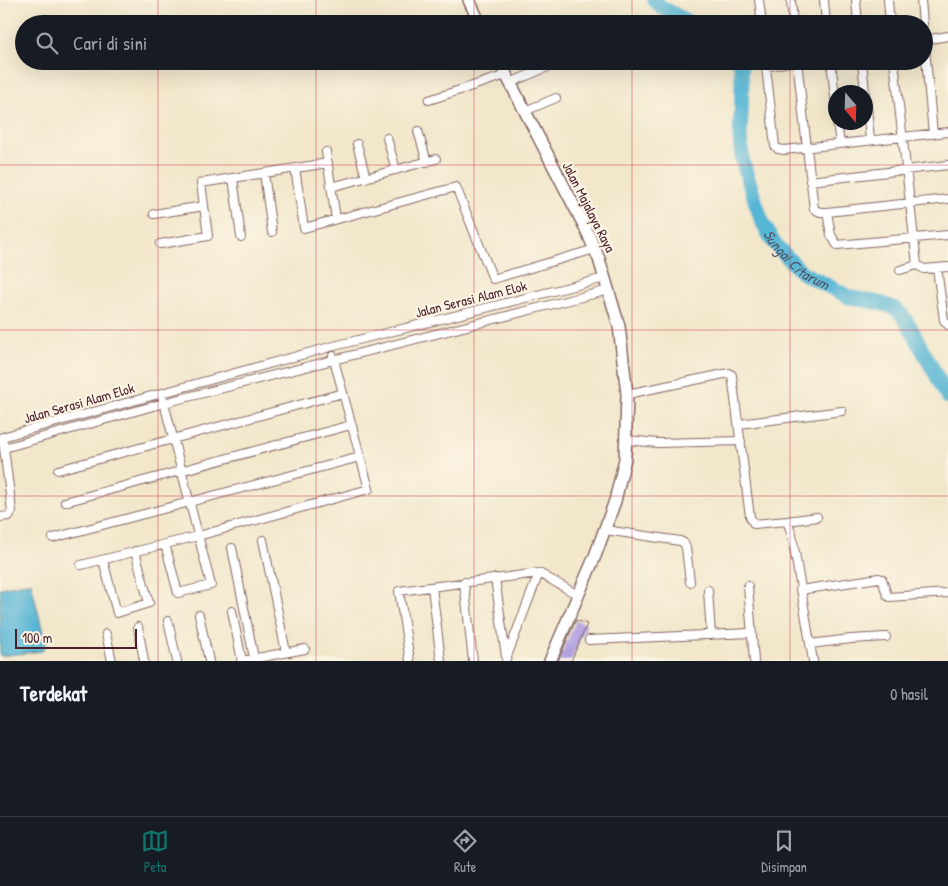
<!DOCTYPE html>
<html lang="id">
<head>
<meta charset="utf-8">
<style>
	:root { --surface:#171b24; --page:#20242c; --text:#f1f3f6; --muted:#9ea1a6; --line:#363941; --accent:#0f766e }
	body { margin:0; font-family:"Patrick Hand",sans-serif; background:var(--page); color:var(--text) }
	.compass { position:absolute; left:828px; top:85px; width:45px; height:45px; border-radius:50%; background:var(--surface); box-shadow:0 5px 20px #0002; rotate:161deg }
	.scale { position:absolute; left:15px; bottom:12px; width:122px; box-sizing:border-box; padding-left:5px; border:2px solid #4a1f2b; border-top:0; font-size:14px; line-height:18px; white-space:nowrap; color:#4a1f2b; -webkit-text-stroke:4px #fcf5e5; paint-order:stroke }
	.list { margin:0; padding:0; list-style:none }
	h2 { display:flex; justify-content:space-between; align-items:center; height:65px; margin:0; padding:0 20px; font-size:21px }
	h2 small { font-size:16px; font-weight:400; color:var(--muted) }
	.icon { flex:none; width:28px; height:28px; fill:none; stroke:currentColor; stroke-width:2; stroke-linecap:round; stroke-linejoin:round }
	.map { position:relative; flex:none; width:948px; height:661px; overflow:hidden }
	.search { position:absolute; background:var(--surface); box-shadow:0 5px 20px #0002; left:15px; right:15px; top:15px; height:55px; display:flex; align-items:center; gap:12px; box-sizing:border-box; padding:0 18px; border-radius:28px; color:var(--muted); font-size:19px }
	.sheet { height:155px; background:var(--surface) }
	nav { display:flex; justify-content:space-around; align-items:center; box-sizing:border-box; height:70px; border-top:1px solid var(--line); background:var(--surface); font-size:14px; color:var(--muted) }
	nav a { display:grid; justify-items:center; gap:2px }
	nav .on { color:var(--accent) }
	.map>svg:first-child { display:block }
</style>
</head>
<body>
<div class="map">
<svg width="948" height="661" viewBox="0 0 948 661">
	<rect width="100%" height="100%" fill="#fcf5e5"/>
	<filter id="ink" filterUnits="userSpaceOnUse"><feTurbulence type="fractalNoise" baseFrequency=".02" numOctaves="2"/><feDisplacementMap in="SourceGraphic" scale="10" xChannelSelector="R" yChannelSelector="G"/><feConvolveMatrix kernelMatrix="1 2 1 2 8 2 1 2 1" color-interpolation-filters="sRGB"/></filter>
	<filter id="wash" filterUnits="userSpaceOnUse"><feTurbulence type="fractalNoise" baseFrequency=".0096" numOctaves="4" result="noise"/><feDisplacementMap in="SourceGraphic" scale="20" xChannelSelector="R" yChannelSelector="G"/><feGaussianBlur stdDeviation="1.12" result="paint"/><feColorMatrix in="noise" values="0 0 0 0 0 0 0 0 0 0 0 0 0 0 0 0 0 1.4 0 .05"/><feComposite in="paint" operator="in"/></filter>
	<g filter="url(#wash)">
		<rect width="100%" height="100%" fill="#f2e7cb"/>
		<!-- water -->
		<path fill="#57b6d5" stroke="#506a80" d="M 31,582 L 46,645 L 42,651 L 0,656 L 0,588 Z"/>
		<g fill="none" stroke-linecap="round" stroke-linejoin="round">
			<!-- river -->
			<g stroke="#57b6d5" stroke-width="15">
				<path d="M 654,0 L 661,7 L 692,24"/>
				<path id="s1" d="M 738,61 L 741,64 L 742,89 L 740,138 L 743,163 L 761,219 L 773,242 L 801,272 L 849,297 L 880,303 L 895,308 L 902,315 L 910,327 L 948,397"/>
			</g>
		</g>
		<g id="blocks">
			<!-- building -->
			<path fill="#ae9fdf" d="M 576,620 L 587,624 L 571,661 L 558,661 Z"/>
		</g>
	</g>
	<g filter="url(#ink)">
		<use href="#blocks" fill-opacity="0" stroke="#856563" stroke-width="1"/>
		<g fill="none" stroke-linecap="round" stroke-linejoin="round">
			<!-- street casing -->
			<g stroke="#856563" stroke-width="10">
				<path id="street" d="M 759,0 L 762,24
					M 791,0 L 793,24
					M 824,0 L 826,24
					M 856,0 L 858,24
					M 888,0 L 890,24
					M 921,0 L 923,24
					M 924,37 L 933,134
					M 924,40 L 948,36
					M 793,61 L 766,67 L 775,146 L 778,149 L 784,150 L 948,132
					M 797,61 L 814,209 L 820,212 L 827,212 L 948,199
					M 831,61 L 836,106
					M 862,61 L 865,92
					M 894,61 L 917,265 L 924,269 L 948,267
					M 510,83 L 552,65
					M 866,97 L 870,140
					M 429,100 L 506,75
					M 525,111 L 556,98
					M 837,122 L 840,144
					M 418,131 L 427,162
					M 387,138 L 396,170
					M 357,144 L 366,178
					M 326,152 L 336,219
					M 295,168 L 304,228 L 456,187 L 493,279 L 595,249
					M 264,173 L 272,232
					M 233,178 L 241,237
					M 810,181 L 948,165
					M 331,187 L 436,159
					M 827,212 L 831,235 L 837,245 L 948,235
					M 154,214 L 204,206
					M 160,244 L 208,236 L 201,183 L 328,163
					M 937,269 L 944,320 L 948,325
					M 900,270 L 917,265
					M 605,278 L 330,347 L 2,437 L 4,448 L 164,403 L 609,290
					M 627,394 L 729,373 L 732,375 L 750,517 L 754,524 L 787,521 L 792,535 L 813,661
					M 163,399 L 211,585 L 178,593 L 165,544
					M 739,424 L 842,411
					M 627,440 L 658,443 L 741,441
					M 58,470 L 343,393
					M 65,502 L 351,425
					M 0,517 L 9,516 L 12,511 L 4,448
					M 787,521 L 817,517
					M 605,530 L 680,541 L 684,543 L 686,548 L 690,582
					M 53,538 L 360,457
					M 263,540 L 286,652
					M 232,548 L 254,658
					M 103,560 L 117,613 L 149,603 L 135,551
					M 81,565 L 198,536 L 369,489 L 333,356
					M 495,578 L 506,657
					M 464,582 L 473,661
					M 748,586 L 754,661
					M 432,587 L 441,661
					M 708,590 L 711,635
					M 800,590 L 879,578 L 882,579 L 887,595 L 889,597 L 948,593
					M 232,611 L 242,661
					M 199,615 L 209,661
					M 168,621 L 177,661
					M 138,627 L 144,661
					M 106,634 L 112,661
					M 589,640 L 751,633
					M 810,644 L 851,639 L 886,637
					M 506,659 L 539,573
					M 241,661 L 305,649
					M 410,661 L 399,591 L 539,573 L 578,595"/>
			</g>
			<!-- secondary casing -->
			<g stroke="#856563" stroke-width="14">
				<path id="secondary" d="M 469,0 L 480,24
					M 499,61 L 585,227 L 599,259 L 619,326 L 627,394 L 625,459 L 615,501 L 595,556 L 550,661"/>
			</g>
			<!-- street -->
			<use href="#street" stroke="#fff" stroke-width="8"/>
			<!-- secondary -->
			<use href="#secondary" stroke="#fff" stroke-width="11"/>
		</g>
	</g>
	<!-- grid -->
	<path fill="none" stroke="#d1495b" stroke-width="1" stroke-opacity="0.55" d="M 158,0 L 158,24M 316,0 L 316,24M 474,0 L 474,24M 632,0 L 632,24M 790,0 L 790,24M 158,61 L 158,661M 316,61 L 316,661M 474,61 L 474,661M 632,61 L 632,661M 790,61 L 790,661M 0,165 L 948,165M 0,330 L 948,330M 0,496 L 948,496"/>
	<g text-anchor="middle" stroke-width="4.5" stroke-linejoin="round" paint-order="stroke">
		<!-- street labels -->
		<g font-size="14" fill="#4a1f2b" stroke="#fcf5e5">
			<text transform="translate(589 207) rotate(63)" y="5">Jalan Majalaya Raya</text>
			<text transform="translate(471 299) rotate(-14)" y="5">Jalan Serasi Alam Elok</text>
			<text transform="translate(79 403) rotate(-16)" y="5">Jalan Serasi Alam Elok</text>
		</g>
		<!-- water labels -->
		<g font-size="15" font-style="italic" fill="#4f5466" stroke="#fcf5e5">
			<text dy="5" stroke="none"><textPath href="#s1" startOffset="218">Sungai Citarum</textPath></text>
		</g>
	</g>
</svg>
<svg class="compass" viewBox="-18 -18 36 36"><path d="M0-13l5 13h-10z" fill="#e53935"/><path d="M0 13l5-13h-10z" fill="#9ea1a6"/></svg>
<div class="scale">100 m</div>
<div class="search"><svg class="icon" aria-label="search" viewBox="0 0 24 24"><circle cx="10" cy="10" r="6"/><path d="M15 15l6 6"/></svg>Cari di sini</div>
</div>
<section class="sheet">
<h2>Terdekat<small>0 hasil</small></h2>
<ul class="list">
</ul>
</section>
<nav>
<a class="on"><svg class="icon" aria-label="map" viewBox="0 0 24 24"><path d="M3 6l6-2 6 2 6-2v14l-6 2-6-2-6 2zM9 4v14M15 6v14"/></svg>Peta</a>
<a><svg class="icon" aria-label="directions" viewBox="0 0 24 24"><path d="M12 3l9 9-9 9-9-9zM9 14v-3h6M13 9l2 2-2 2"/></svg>Rute</a>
<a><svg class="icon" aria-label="saved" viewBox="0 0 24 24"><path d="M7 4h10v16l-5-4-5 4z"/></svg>Disimpan</a>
</nav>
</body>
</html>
